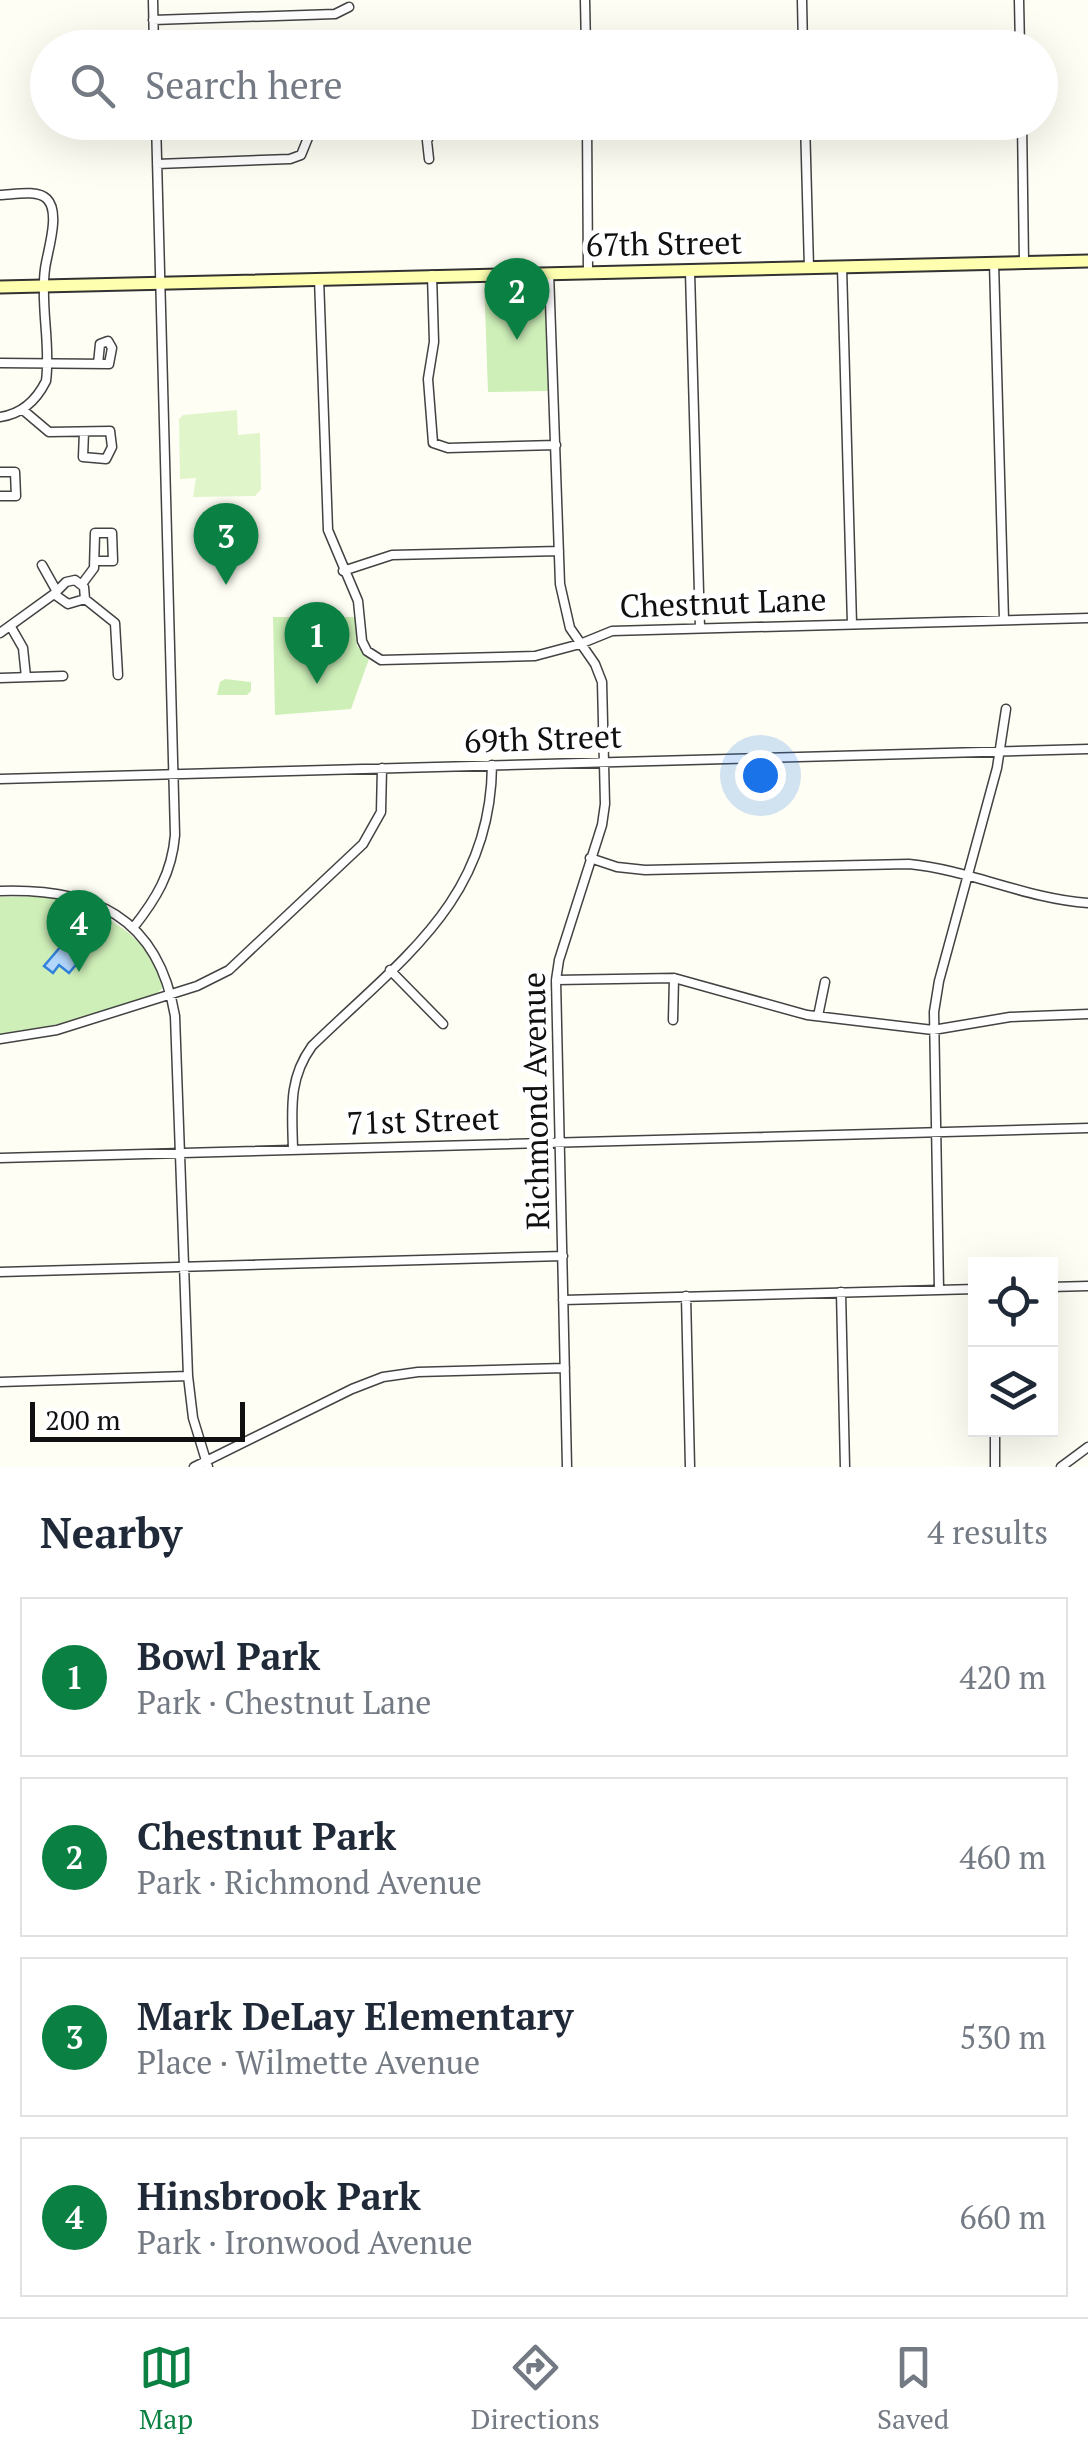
<!DOCTYPE html>
<html lang="en">
<head>
<meta charset="utf-8">
<style>
	:root { --surface:#fff; --page:#f2f2f3; --text:#1f2937; --muted:#747a83; --line:#e0e1e3; --accent:#0b8043 }
	body { margin:0; font-family:"PT Serif",serif; background:var(--page); color:var(--text) }
	.controls { position:absolute; right:30px; bottom:30px; display:grid; overflow:hidden; border-radius:0px; box-shadow:0 10px 40px #0002 }
	.controls button { width:90px; height:90px; display:grid; place-items:center; padding:0; border:0; border-bottom:2px solid var(--line); background:var(--surface); color:var(--text); font:50px sans-serif }
	.scale { position:absolute; left:30px; bottom:25px; width:215px; box-sizing:border-box; padding-left:10px; border:5px solid #101010; border-top:0; font-size:28px; line-height:35px; white-space:nowrap; color:#101010; -webkit-text-stroke:8px #fff; paint-order:stroke }
	.you { position:absolute; left:760px; top:775px; width:35px; height:35px; margin:-25px; border:8px solid #fff; border-radius:50%; background:#1a73e8; box-shadow:0 0 0 15px #1a73e833 }
	.badge { display:grid; place-items:center; width:65px; height:65px; border-radius:50%; background:var(--accent); color:#fff; font-size:32px; font-weight:700 }
	.pin { position:absolute; translate:-50% -82px; filter:drop-shadow(0 2px 5px #0008) }
	.pin::after { content:''; position:absolute; top:52px; width:35px; height:30px; background:inherit; clip-path:polygon(0 0,100% 0,50% 100%) }
	.list { margin:0; padding:0; list-style:none }
	h2 { display:flex; justify-content:space-between; align-items:center; height:130px; margin:0; padding:0 40px; font-size:42px }
	h2 small { font-size:32px; font-weight:400; color:var(--muted) }
	.list li { display:grid; grid-template-columns:65px 1fr auto; gap:30px; align-items:center; box-sizing:border-box; height:160px; margin:0 20px 20px; padding:0 20px; border:2px solid var(--line); border-radius:0px }
	.list b { display:block; font-size:38px; white-space:nowrap }
	.list p { margin:0; font-size:32px; white-space:nowrap; color:var(--muted) }
	.list em { font-size:32px; font-style:normal; color:var(--muted) }
	.icon { flex:none; width:55px; height:55px; fill:none; stroke:currentColor; stroke-width:2; stroke-linecap:round; stroke-linejoin:round }
	.map { position:relative; flex:none; width:1088px; height:1467px; overflow:hidden }
	.search { position:absolute; background:var(--surface); box-shadow:0 10px 40px #0002; left:30px; right:30px; top:30px; height:110px; display:flex; align-items:center; gap:25px; box-sizing:border-box; padding:0 35px; border-radius:55px; color:var(--muted); font-size:38px }
	.sheet { height:850px; background:var(--surface) }
	nav { display:flex; justify-content:space-around; align-items:center; box-sizing:border-box; height:140px; border-top:2px solid var(--line); background:var(--surface); font-size:28px; color:var(--muted) }
	nav a { display:grid; justify-items:center; gap:5px }
	nav .on { color:var(--accent) }
	.map>svg:first-child { display:block }
</style>
</head>
<body>
<div class="map">
<svg width="1088" height="1467" viewBox="0 0 1088 1467">
	<rect width="100%" height="100%" fill="#fffef4"/>
	<!-- green -->
	<path fill="#ceefb8" d="M 484,279 L 538,280 L 545,285 L 548,391 L 488,392 Z
		M 273,617 L 355,617 L 357,646 L 369,659 L 351,709 L 275,715 Z
		M 225,679 L 251,682 L 251,691 L 247,695 L 217,695 L 220,682 Z
		M 52,896 C 99,909 151,935 163,987 L 158,993 L 59,1024 L 0,1034 L 0,897 Z"/>
	<!-- pitch -->
	<path fill="#e1f5cb" d="M 237,410 L 238,435 L 260,433 L 261,489 L 255,496 L 193,497 L 196,478 L 180,479 L 179,419 L 183,415 Z"/>
	<!-- water -->
	<path fill="#b3d8fc" stroke="#3282db" stroke-width="2.5" d="M 62,945 L 80,960 L 69,973 L 59,965 L 53,973 L 44,966 Z"/>
	<g fill="none" stroke-linecap="round" stroke-linejoin="round">
		<!-- street casing -->
		<g stroke="#434343" stroke-width="11">
			<path id="street" d="M 153,0 L 154,48
				M 585,0 L 586,48
				M 802,0 L 803,48
				M 1019,0 L 1020,48
				M 153,20 L 335,14 L 349,7
				M 587,122 L 588,273
				M 805,122 L 809,268
				M 1022,122 L 1024,262
				M 429,159 L 427,141 L 434,127 L 534,122
				M 157,164 L 290,159 L 301,155 L 312,128
				M 0,195 C 12,195 37,189 47,199 C 61,213 47,252 45,269 C 40,306 51,344 46,381 C 36,401 22,414 0,417
				M 994,263 L 1004,620
				M 842,267 L 852,624
				M 690,272 L 700,628
				M 549,273 L 560,584 L 570,628 L 595,664 L 602,682 L 605,804 L 602,825 L 559,960 L 556,980 L 567,1467
				M 432,275 L 434,342 L 428,379 L 433,443 L 448,448 L 556,445
				M 319,278 L 328,530 L 358,601 L 362,641 L 367,651 L 381,660 L 535,656 L 580,644 L 612,631 L 1088,618
				M 0,363 L 109,364 L 112,348 L 108,341 L 100,344 L 98,364
				M 23,410 L 49,432 L 110,431 L 112,447 L 106,459 L 83,457 L 84,432
				M 0,472 L 15,472 L 16,496 L 0,496
				M 42,565 L 56,590
				M 343,571 L 392,555 L 559,551
				M 82,584 L 94,568 L 95,533 L 112,533 L 113,561 L 95,561
				M 54,594 L 66,582 L 75,580 L 84,587 L 85,599
				M 85,599 L 115,623 L 118,675
				M 11,627 L 23,648 L 26,677
				M 0,633 L 54,594 L 68,604 L 85,599
				M 0,678 L 63,676
				M 0,779 L 1088,749
				M 590,858 L 617,867 L 645,870 L 909,864 C 970,870 1027,899 1088,903
				M 0,891 C 93,888 158,916 175,1016 L 188,1376 L 193,1418 L 208,1467
				M 133,928 C 156,899 172,873 175,835 L 156,122
				M 390,970 L 443,1024
				M 556,980 L 674,978 L 807,1015 L 933,1030 L 1010,1017 L 1088,1014
				M 818,1016 L 825,982
				M 673,1020 L 674,978
				M 0,1039 L 57,1030 L 197,986 L 229,970 L 363,844 L 381,812 L 382,768
				M 293,1149 C 292,1110 288,1079 312,1046 C 400,960 491,901 492,765
				M 0,1158 L 1088,1128
				M 0,1272 L 563,1256
				M 1050,1287 L 1088,1286
				M 939,1290 L 934,1012 L 939,981 L 997,768 L 1006,709
				M 841,1292 L 845,1467
				M 686,1296 L 690,1467
				M 563,1300 L 976,1289
				M 0,1382 L 188,1376
				M 995,1430 L 995,1467
				M 194,1467 L 352,1389 L 383,1377 L 418,1372 L 565,1368
				M 1061,1467 L 1088,1447"/>
		</g>
		<!-- secondary casing -->
		<g stroke="#323232" stroke-width="15">
			<path id="secondary" d="M 0,287 L 1088,261"/>
		</g>
		<!-- street -->
		<use href="#street" stroke="#fff" stroke-width="8"/>
		<!-- secondary -->
		<use href="#secondary" stroke="#feffaf" stroke-width="11"/>
	</g>
	<g text-anchor="middle" stroke-width="10" stroke-linejoin="round" paint-order="stroke">
		<!-- street labels -->
		<g font-size="32" fill="#101010" stroke="#fff">
			<text transform="translate(664 244) rotate(-1)" y="11">67th Street</text>
			<text transform="translate(723 603) rotate(-2)" y="11">Chestnut Lane</text>
			<text transform="translate(543 739) rotate(-2)" y="11">69th Street</text>
			<text transform="translate(536 1101) rotate(-91)" y="11">Richmond Avenue</text>
			<text transform="translate(423 1121) rotate(-2)" y="11">71st Street</text>
		</g>
	</g>
</svg>
<div class="controls">
<button><svg class="icon" aria-label="locate" viewBox="0 0 24 24"><circle cx="12" cy="12" r="6"/><path d="M12 2v4M12 18v4M2 12h4M18 12h4"/></svg></button>
<button><svg class="icon" aria-label="layers" viewBox="0 0 24 24"><path d="M12 4l9 5-9 5-9-5zM3 14l9 5 9-5"/></svg></button>
</div>
<div class="scale">200 m</div>
<div class="you"></div>
<div class="pin badge" style="left:317px;top:684px">1</div>
<div class="pin badge" style="left:517px;top:340px">2</div>
<div class="pin badge" style="left:226px;top:585px">3</div>
<div class="pin badge" style="left:79px;top:972px">4</div>
<div class="search"><svg class="icon" aria-label="search" viewBox="0 0 24 24"><circle cx="10" cy="10" r="6"/><path d="M15 15l6 6"/></svg>Search here</div>
</div>
<section class="sheet">
<h2>Nearby<small>4 results</small></h2>
<ul class="list">
<li><span class="badge">1</span><div><b>Bowl Park</b><p>Park · Chestnut Lane</p></div><em>420 m</em></li>
<li><span class="badge">2</span><div><b>Chestnut Park</b><p>Park · Richmond Avenue</p></div><em>460 m</em></li>
<li><span class="badge">3</span><div><b>Mark DeLay Elementary</b><p>Place · Wilmette Avenue</p></div><em>530 m</em></li>
<li><span class="badge">4</span><div><b>Hinsbrook Park</b><p>Park · Ironwood Avenue</p></div><em>660 m</em></li>
</ul>
</section>
<nav>
<a class="on"><svg class="icon" aria-label="map" viewBox="0 0 24 24"><path d="M3 6l6-2 6 2 6-2v14l-6 2-6-2-6 2zM9 4v14M15 6v14"/></svg>Map</a>
<a><svg class="icon" aria-label="directions" viewBox="0 0 24 24"><path d="M12 3l9 9-9 9-9-9zM9 14v-3h6M13 9l2 2-2 2"/></svg>Directions</a>
<a><svg class="icon" aria-label="saved" viewBox="0 0 24 24"><path d="M7 4h10v16l-5-4-5 4z"/></svg>Saved</a>
</nav>
</body>
</html>
